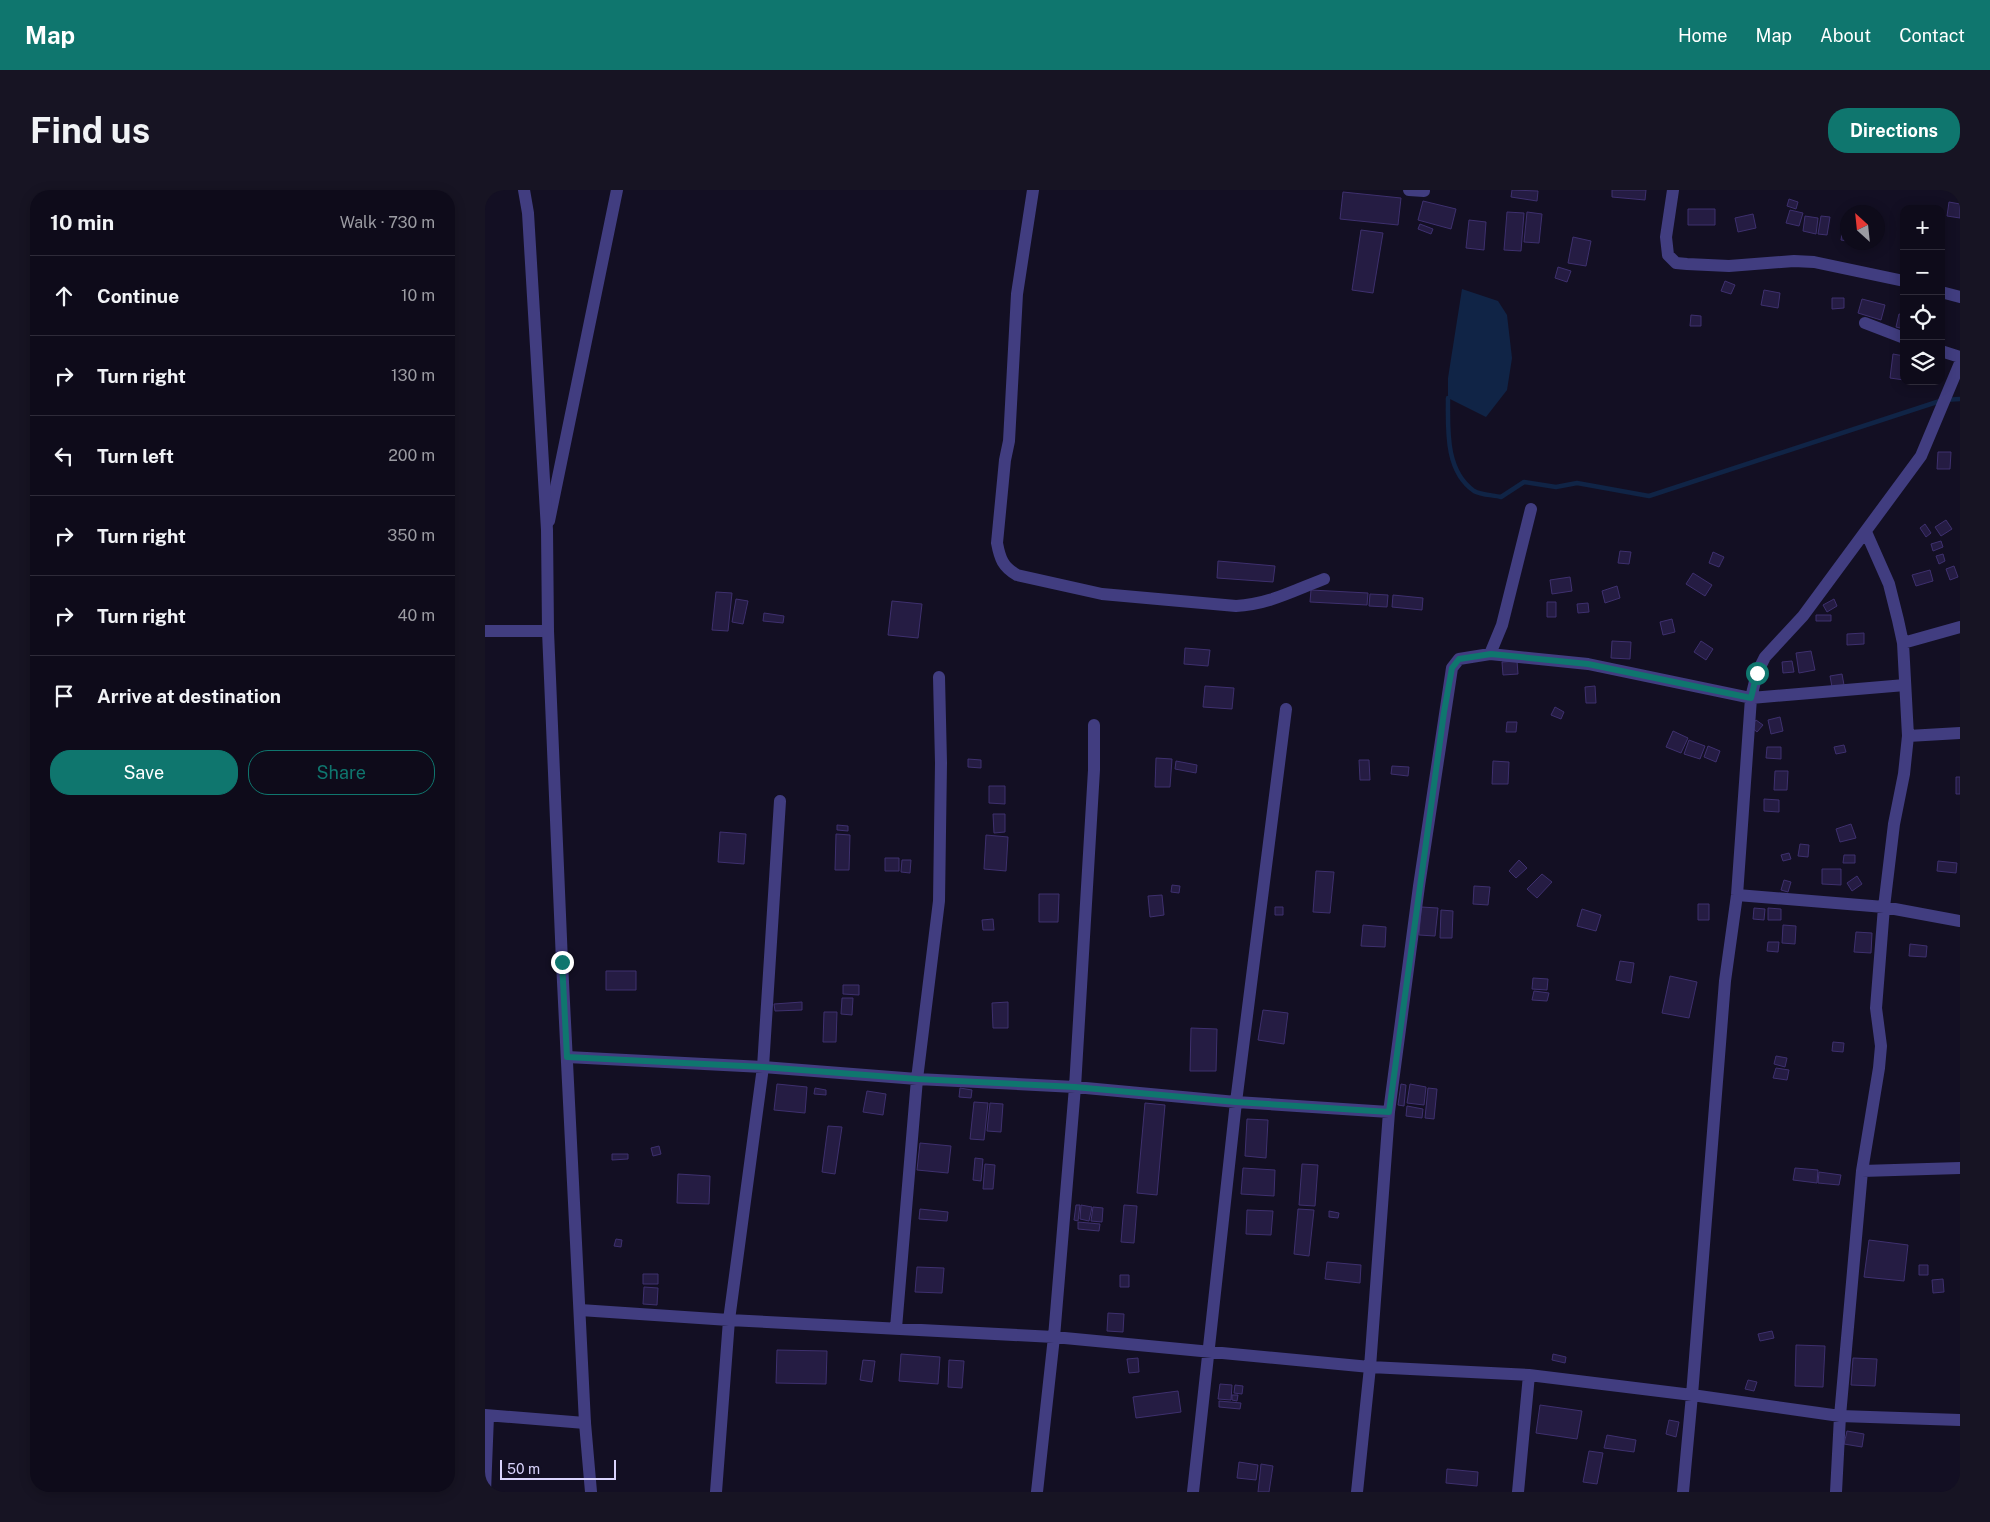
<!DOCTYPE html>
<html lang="en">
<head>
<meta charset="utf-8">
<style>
	:root { --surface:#0e0b1a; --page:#171423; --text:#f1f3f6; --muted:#9b9ba2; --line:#2e2b39; --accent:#0f766e }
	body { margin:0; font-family:"Public Sans",sans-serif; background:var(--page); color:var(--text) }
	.controls { position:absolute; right:15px; top:15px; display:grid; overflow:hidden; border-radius:10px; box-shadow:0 2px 12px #0003 }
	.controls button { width:45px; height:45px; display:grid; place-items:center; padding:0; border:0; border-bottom:1px solid var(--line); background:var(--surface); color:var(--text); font:25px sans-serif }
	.compass { position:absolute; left:1355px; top:15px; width:45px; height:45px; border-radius:50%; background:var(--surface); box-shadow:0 2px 12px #0003; rotate:333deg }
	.scale { position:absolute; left:15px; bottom:12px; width:116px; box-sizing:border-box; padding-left:5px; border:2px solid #dad4fd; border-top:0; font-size:14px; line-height:18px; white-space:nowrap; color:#dad4fd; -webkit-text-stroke:4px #130f23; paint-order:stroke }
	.stop { position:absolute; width:15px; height:15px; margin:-11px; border:4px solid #0f766e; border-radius:50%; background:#fff }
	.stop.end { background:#0f766e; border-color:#fff; box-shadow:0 1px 5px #0008 }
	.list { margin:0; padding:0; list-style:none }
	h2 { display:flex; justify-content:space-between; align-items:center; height:65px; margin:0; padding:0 20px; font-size:21px }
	h2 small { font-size:16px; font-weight:400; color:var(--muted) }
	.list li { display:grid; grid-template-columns:32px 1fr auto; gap:15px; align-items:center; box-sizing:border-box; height:80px; padding:0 20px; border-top:1px solid var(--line) }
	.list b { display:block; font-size:19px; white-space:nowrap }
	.list em { font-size:16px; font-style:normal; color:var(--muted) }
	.actions { display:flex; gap:10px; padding:15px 20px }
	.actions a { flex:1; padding:11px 0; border:1px solid var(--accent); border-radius:20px; text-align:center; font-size:18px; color:var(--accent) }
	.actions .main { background:var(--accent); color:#fff }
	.icon { flex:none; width:28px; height:28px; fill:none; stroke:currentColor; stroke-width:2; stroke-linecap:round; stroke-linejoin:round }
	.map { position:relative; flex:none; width:1475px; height:1302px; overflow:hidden; border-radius:20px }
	header { display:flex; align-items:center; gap:30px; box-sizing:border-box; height:70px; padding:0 25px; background:var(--accent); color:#fff }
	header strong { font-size:24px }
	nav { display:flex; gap:28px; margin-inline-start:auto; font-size:18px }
	.intro { display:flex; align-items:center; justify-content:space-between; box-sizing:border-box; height:120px; padding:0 30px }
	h1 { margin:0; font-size:35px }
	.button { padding:12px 22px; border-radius:20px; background:var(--accent); color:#fff; font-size:18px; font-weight:700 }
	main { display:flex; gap:30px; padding:0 30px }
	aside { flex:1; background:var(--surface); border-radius:20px; box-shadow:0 2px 12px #0003 }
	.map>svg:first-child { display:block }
</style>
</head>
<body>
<header>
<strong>Map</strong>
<nav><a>Home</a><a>Map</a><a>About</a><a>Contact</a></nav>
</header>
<div class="intro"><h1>Find us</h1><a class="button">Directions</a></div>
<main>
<aside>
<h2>10 min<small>Walk · 730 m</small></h2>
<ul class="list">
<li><svg class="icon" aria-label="ahead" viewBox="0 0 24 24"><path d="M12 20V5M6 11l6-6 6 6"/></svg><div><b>Continue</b></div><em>10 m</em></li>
<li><svg class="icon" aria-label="right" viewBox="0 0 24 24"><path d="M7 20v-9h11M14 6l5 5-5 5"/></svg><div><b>Turn right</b></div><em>130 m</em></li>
<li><svg class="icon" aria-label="left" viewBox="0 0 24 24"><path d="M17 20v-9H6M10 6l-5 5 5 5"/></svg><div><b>Turn left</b></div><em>200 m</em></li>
<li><svg class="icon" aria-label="right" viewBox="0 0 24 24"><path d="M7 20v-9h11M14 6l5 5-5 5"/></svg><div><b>Turn right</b></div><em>350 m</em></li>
<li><svg class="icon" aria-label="right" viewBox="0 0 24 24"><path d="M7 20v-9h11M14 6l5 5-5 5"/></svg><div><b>Turn right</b></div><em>40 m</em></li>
<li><svg class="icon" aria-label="arrive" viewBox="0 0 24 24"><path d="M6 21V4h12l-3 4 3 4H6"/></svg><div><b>Arrive at destination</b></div></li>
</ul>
<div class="actions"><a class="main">Save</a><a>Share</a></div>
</aside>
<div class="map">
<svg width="1475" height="1302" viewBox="0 0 1475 1302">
	<rect width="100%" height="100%" fill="#130f23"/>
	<!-- water -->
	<path fill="#102446" d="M 977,99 L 1013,111 L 1022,125 L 1027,168 L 1022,200 L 1001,227 L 963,208 L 963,188 Z"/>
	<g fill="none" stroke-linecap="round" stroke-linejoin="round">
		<!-- stream -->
		<path stroke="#102446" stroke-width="4.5" d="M 963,208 C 963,239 960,281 989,301 C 996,305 1008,305 1016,307 L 1039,292 L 1071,297 L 1092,293 L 1164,306 L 1458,210 L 1475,209"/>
	</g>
	<!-- building -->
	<path fill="#251c43" stroke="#3e306e" d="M 1027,0 L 1053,1 L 1052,11 L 1026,7 Z
		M 1127,0 L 1161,0 L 1160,10 L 1127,7 Z
		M 858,2 L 916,8 L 913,35 L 855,29 Z
		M 1304,9 L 1313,12 L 1311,19 L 1302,16 Z
		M 938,11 L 971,19 L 966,39 L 933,30 Z
		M 1464,12 L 1475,14 L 1475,28 L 1462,26 Z
		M 1203,19 L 1230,19 L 1230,35 L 1203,35 Z
		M 1305,20 L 1318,23 L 1314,36 L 1301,33 Z
		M 1022,22 L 1039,23 L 1036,61 L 1019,60 Z
		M 1042,22 L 1057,24 L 1054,53 L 1039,52 Z
		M 1268,24 L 1271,38 L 1253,42 L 1250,28 Z
		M 1320,26 L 1333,28 L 1331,44 L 1318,41 Z
		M 1336,26 L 1345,27 L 1342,45 L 1333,44 Z
		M 984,30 L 1001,32 L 999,60 L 981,58 Z
		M 1359,31 L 1362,32 L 1362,51 L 1356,50 Z
		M 935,34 L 948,39 L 946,44 L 933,39 Z
		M 876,40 L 898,43 L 888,103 L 867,100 Z
		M 1088,47 L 1106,51 L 1101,76 L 1083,73 Z
		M 1073,77 L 1086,81 L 1082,92 L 1070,88 Z
		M 1240,91 L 1250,95 L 1246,104 L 1236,101 Z
		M 1279,100 L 1295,103 L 1293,118 L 1276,115 Z
		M 1347,108 L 1359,108 L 1359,118 L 1347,119 Z
		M 1377,109 L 1400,115 L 1396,130 L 1373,123 Z
		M 1414,124 L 1419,125 L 1419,139 L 1411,137 Z
		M 1206,125 L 1216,126 L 1216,136 L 1205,136 Z
		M 1408,164 L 1419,166 L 1419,190 L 1405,188 Z
		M 1453,262 L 1466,262 L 1465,279 L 1452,279 Z
		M 1461,330 L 1467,339 L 1456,346 L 1450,337 Z
		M 1440,334 L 1446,343 L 1441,347 L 1435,338 Z
		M 1456,351 L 1458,357 L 1448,361 L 1446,354 Z
		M 1135,361 L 1146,362 L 1144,374 L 1133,373 Z
		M 1228,362 L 1239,367 L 1234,377 L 1224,373 Z
		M 1458,364 L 1460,371 L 1454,374 L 1451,366 Z
		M 733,371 L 790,376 L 788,392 L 732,388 Z
		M 1469,376 L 1473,387 L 1465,390 L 1461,379 Z
		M 1445,380 L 1448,391 L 1431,396 L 1427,385 Z
		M 1208,383 L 1227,395 L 1220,406 L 1201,394 Z
		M 1085,387 L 1087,401 L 1067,404 L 1065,390 Z
		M 1132,396 L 1135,408 L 1120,413 L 1117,401 Z
		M 826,400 L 883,403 L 882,415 L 825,412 Z
		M 231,402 L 247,403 L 243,441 L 227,440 Z
		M 885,404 L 903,405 L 902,417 L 884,416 Z
		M 908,405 L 938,408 L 937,420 L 907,417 Z
		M 251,409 L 263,411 L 258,434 L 247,432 Z
		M 1349,409 L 1352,416 L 1342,422 L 1338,415 Z
		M 407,411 L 437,414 L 433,448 L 403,445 Z
		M 1062,412 L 1071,412 L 1071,427 L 1062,427 Z
		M 1103,413 L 1104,422 L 1093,423 L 1092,414 Z
		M 279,423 L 299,426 L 298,433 L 278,431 Z
		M 1331,425 L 1346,425 L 1346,431 L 1331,431 Z
		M 1187,429 L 1190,442 L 1178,445 L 1175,432 Z
		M 1379,443 L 1379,454 L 1362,455 L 1362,444 Z
		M 1127,451 L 1146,452 L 1145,469 L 1126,468 Z
		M 1216,451 L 1228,459 L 1221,470 L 1209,462 Z
		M 700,458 L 725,460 L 723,476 L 699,474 Z
		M 1326,461 L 1330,480 L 1314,483 L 1311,463 Z
		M 1032,471 L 1033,484 L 1018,485 L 1017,472 Z
		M 1307,471 L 1309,482 L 1298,483 L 1297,472 Z
		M 1357,484 L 1359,495 L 1347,497 L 1345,486 Z
		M 720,496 L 749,498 L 747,519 L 718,517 Z
		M 1110,496 L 1111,513 L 1101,513 L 1100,497 Z
		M 1070,517 L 1079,522 L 1076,529 L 1066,525 Z
		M 1295,527 L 1298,541 L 1286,544 L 1283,530 Z
		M 1271,530 L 1278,535 L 1272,542 L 1266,537 Z
		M 1022,532 L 1032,532 L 1031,542 L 1021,542 Z
		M 1188,541 L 1203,548 L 1196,563 L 1181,557 Z
		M 1204,550 L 1220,556 L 1215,569 L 1199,564 Z
		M 1359,555 L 1361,562 L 1351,564 L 1349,557 Z
		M 1223,556 L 1235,561 L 1231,572 L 1219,567 Z
		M 1282,557 L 1296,557 L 1296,569 L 1281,568 Z
		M 671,568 L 687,569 L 685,597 L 670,597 Z
		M 483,569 L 496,570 L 496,578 L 483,577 Z
		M 874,570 L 884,570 L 885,590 L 875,590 Z
		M 691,571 L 712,575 L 711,583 L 690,579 Z
		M 1008,571 L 1024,572 L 1023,594 L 1007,594 Z
		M 907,576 L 924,577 L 923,586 L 906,584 Z
		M 1290,581 L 1303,581 L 1302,600 L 1289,600 Z
		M 1471,587 L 1475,587 L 1475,604 L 1471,604 Z
		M 504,596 L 520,596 L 520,614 L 504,613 Z
		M 1279,609 L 1294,610 L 1294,622 L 1279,621 Z
		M 508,624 L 520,624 L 520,642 L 509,643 Z
		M 1366,634 L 1371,648 L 1355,652 L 1351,639 Z
		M 352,635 L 363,636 L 363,641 L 352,640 Z
		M 235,642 L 261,644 L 259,674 L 233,672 Z
		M 351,644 L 365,645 L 364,680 L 350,680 Z
		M 501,645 L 523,647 L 521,681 L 499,679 Z
		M 1315,654 L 1324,655 L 1323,667 L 1313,666 Z
		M 1304,663 L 1306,669 L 1298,671 L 1296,665 Z
		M 1359,665 L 1370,665 L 1370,673 L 1358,673 Z
		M 400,668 L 414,668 L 414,681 L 400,681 Z
		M 417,670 L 426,670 L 425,683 L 416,682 Z
		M 1034,670 L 1042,678 L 1031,688 L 1024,681 Z
		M 1453,671 L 1472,673 L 1471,683 L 1452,681 Z
		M 1337,679 L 1356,679 L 1356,695 L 1337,694 Z
		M 831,681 L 849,682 L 845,723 L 828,722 Z
		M 1057,684 L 1067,692 L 1052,708 L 1042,699 Z
		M 1372,686 L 1377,694 L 1367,701 L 1362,693 Z
		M 1299,690 L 1306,692 L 1303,702 L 1296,700 Z
		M 687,695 L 695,696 L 694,703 L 686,702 Z
		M 989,696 L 1005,697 L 1003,715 L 988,714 Z
		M 554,704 L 574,704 L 573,732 L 554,732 Z
		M 677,705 L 679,725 L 665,727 L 663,706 Z
		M 1213,714 L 1224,714 L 1224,730 L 1213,730 Z
		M 790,717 L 798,717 L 798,725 L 790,725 Z
		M 936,717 L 953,718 L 950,746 L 934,745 Z
		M 1269,718 L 1280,719 L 1279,730 L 1268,729 Z
		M 1283,718 L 1296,719 L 1296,730 L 1283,730 Z
		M 1097,719 L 1116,725 L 1111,741 L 1092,736 Z
		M 956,720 L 968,721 L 967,748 L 955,748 Z
		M 508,729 L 509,740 L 498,740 L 497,730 Z
		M 878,735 L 901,737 L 900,757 L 876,756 Z
		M 1298,735 L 1311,736 L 1310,754 L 1297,753 Z
		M 1371,742 L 1387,743 L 1386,763 L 1369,762 Z
		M 1283,752 L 1294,752 L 1293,762 L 1282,761 Z
		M 1425,754 L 1442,756 L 1441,767 L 1424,766 Z
		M 1135,771 L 1149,773 L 1146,793 L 1131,790 Z
		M 121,781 L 151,781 L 151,800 L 121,800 Z
		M 1185,786 L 1212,792 L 1204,828 L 1177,823 Z
		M 1048,788 L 1063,789 L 1062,800 L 1047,799 Z
		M 358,795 L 374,795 L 374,805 L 358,804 Z
		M 1049,801 L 1064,803 L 1062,811 L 1047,810 Z
		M 357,808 L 368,808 L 367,825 L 356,824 Z
		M 317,812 L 317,820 L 290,821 L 289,814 Z
		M 523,812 L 523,838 L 508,838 L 507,813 Z
		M 778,820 L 803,823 L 799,854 L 773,850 Z
		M 339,822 L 352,822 L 351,852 L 338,852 Z
		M 706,838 L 732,839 L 731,881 L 705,881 Z
		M 1348,852 L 1359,853 L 1358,862 L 1347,861 Z
		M 1291,866 L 1302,868 L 1300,877 L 1289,874 Z
		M 1291,878 L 1304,880 L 1302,890 L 1288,888 Z
		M 292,894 L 322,897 L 320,923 L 289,920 Z
		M 916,894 L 921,895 L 919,916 L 913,915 Z
		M 925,894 L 941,897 L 939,915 L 922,913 Z
		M 330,898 L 341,900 L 341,905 L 329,904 Z
		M 475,898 L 487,900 L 486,908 L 474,907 Z
		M 943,898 L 952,899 L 949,929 L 940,928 Z
		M 382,901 L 401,904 L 398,925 L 378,922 Z
		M 489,912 L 503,913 L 499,950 L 485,949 Z
		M 505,913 L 518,914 L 516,942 L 502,941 Z
		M 660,913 L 680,915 L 672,1005 L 652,1003 Z
		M 922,916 L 938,919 L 937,928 L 921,926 Z
		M 762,929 L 783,930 L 781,968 L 760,966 Z
		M 343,936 L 357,937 L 350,984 L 337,982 Z
		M 435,953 L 466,956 L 463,983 L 432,980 Z
		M 174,956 L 176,964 L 168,966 L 166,958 Z
		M 127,964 L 143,964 L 143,969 L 127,970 Z
		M 490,968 L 498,969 L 496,991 L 488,990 Z
		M 500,974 L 510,975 L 508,999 L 498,999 Z
		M 817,974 L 833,975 L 830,1016 L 814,1015 Z
		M 758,978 L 790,980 L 789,1006 L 756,1004 Z
		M 1310,978 L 1333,980 L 1332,993 L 1308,990 Z
		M 1334,982 L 1356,985 L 1354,995 L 1333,993 Z
		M 193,984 L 225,986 L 224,1014 L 192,1013 Z
		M 591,1015 L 595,1015 L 593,1031 L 589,1030 Z
		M 596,1015 L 607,1017 L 604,1031 L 595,1029 Z
		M 639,1015 L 652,1016 L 649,1053 L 636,1052 Z
		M 608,1017 L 618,1018 L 617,1032 L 606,1031 Z
		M 435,1019 L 463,1022 L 462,1031 L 434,1029 Z
		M 813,1019 L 829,1020 L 824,1066 L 809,1064 Z
		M 762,1020 L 788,1021 L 786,1045 L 761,1044 Z
		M 844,1021 L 854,1023 L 853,1028 L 844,1027 Z
		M 593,1032 L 615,1034 L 614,1041 L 593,1039 Z
		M 131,1049 L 137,1050 L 136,1057 L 129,1056 Z
		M 1384,1050 L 1423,1055 L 1419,1091 L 1379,1087 Z
		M 842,1072 L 876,1075 L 875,1093 L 840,1089 Z
		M 1434,1075 L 1443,1075 L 1443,1085 L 1434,1085 Z
		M 432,1077 L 459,1078 L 457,1103 L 430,1102 Z
		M 158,1084 L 173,1084 L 173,1094 L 158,1094 Z
		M 635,1085 L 644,1085 L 644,1097 L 635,1097 Z
		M 1458,1089 L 1459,1102 L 1448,1103 L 1447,1090 Z
		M 159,1097 L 173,1098 L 172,1115 L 158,1114 Z
		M 623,1123 L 639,1124 L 638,1142 L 622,1141 Z
		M 1287,1141 L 1289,1148 L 1275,1151 L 1273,1144 Z
		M 1311,1155 L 1340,1156 L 1338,1197 L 1310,1196 Z
		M 292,1160 L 342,1161 L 341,1194 L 291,1193 Z
		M 416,1164 L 455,1167 L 453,1194 L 414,1191 Z
		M 1068,1164 L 1081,1167 L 1080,1173 L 1067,1170 Z
		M 653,1168 L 654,1182 L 644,1183 L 642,1169 Z
		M 1368,1168 L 1392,1169 L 1390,1196 L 1366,1195 Z
		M 378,1170 L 390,1171 L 387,1192 L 375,1190 Z
		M 464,1170 L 479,1171 L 477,1198 L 463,1197 Z
		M 1263,1190 L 1272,1192 L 1269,1201 L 1260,1199 Z
		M 735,1194 L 747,1195 L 746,1210 L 733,1209 Z
		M 750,1195 L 758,1196 L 757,1204 L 749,1203 Z
		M 693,1201 L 696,1222 L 651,1228 L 648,1207 Z
		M 747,1205 L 753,1205 L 752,1211 L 747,1210 Z
		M 734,1211 L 756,1213 L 755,1219 L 734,1217 Z
		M 1055,1215 L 1097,1221 L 1092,1249 L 1051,1243 Z
		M 1184,1230 L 1194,1232 L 1191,1247 L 1181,1244 Z
		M 1362,1241 L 1379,1244 L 1377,1257 L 1359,1254 Z
		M 1122,1245 L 1151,1250 L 1149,1262 L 1119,1258 Z
		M 1104,1261 L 1118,1263 L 1112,1294 L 1098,1292 Z
		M 754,1272 L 773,1275 L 771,1290 L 752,1288 Z
		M 776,1274 L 788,1276 L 784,1302 L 773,1302 Z
		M 962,1279 L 993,1282 L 992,1296 L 961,1293 Z"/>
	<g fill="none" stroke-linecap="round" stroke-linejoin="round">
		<!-- minor -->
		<path stroke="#413d80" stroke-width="12" d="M 548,0 L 532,104 L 524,251 L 520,270 L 512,353 C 515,369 518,377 532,385 L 617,404 L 751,416 C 782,415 810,400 839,389
			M 924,0 L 939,1
			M 1188,0 L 1181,47 L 1183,65 L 1191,73 L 1202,74 L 1244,76 L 1309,71 L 1329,72 L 1419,91
			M 1456,102 L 1475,107
			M 1380,133 L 1419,148
			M 1456,161 L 1475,167
			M 64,331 L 132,0
			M 0,441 L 63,441
			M 1418,453 L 1475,437
			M 1005,464 L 1017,435 L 1046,319
			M 1423,546 L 1475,543
			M 1252,705 L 1399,717 L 1475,731
			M 82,867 L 278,877 L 432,889 L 590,897 L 751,912 L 904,922
			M 1377,981 L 1475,978
			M 95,1120 L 244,1130 L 569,1147 L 885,1177 L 1044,1185 L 1207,1205 L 1355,1226 L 1475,1230
			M 411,1138 L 432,889 L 454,711 L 456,573 L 454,487
			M 0,1225 L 100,1233
			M 0,1302 L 3,1226
			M 231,1302 L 244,1130 L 278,877 L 295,611
			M 552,1302 L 569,1147 L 590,897 L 609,580 L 609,535
			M 708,1302 L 751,912 L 801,519
			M 872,1302 L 885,1177 L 904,922 L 934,696 L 967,478 L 974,469 L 1005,464 L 1103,474 L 1266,508 L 1420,495
			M 1033,1302 L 1044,1185
			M 1198,1302 L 1207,1205 L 1240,791 L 1252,705 L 1266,508 L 1272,483 L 1280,467 L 1318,426 L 1436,266 L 1475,173
			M 1351,1302 L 1355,1226 L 1377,981 L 1394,878 L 1396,856 L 1391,818 L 1399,717 L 1409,634 L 1419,584 L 1423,546 L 1418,453 L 1413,430 L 1404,394 L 1381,342"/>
		<!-- tertiary -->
		<path stroke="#413d80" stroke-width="12" d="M 39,0 L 43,23 L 62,340 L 63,441 L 77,772 L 100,1233 L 106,1302"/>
	</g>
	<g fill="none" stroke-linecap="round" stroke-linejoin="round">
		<!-- route -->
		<path stroke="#0f766e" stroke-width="6" d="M 77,772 L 82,867 L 278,877 L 432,889 L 590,897 L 751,912 L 904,922 L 959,522 L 967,478 L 974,469 L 1006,464 L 1103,474 L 1266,508 L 1272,483"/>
	</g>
</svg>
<div class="controls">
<button>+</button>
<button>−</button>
<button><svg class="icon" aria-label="locate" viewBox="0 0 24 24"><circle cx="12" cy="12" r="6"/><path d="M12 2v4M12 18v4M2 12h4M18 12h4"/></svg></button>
<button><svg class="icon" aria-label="layers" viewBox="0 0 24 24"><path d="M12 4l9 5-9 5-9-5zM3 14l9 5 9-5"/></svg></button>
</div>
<svg class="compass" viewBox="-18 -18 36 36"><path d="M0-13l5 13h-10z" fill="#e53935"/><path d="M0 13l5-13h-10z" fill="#9b9ba2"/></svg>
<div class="scale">50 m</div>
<div class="stop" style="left:1272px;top:483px"></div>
<div class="stop end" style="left:77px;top:772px"></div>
</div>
</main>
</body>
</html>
